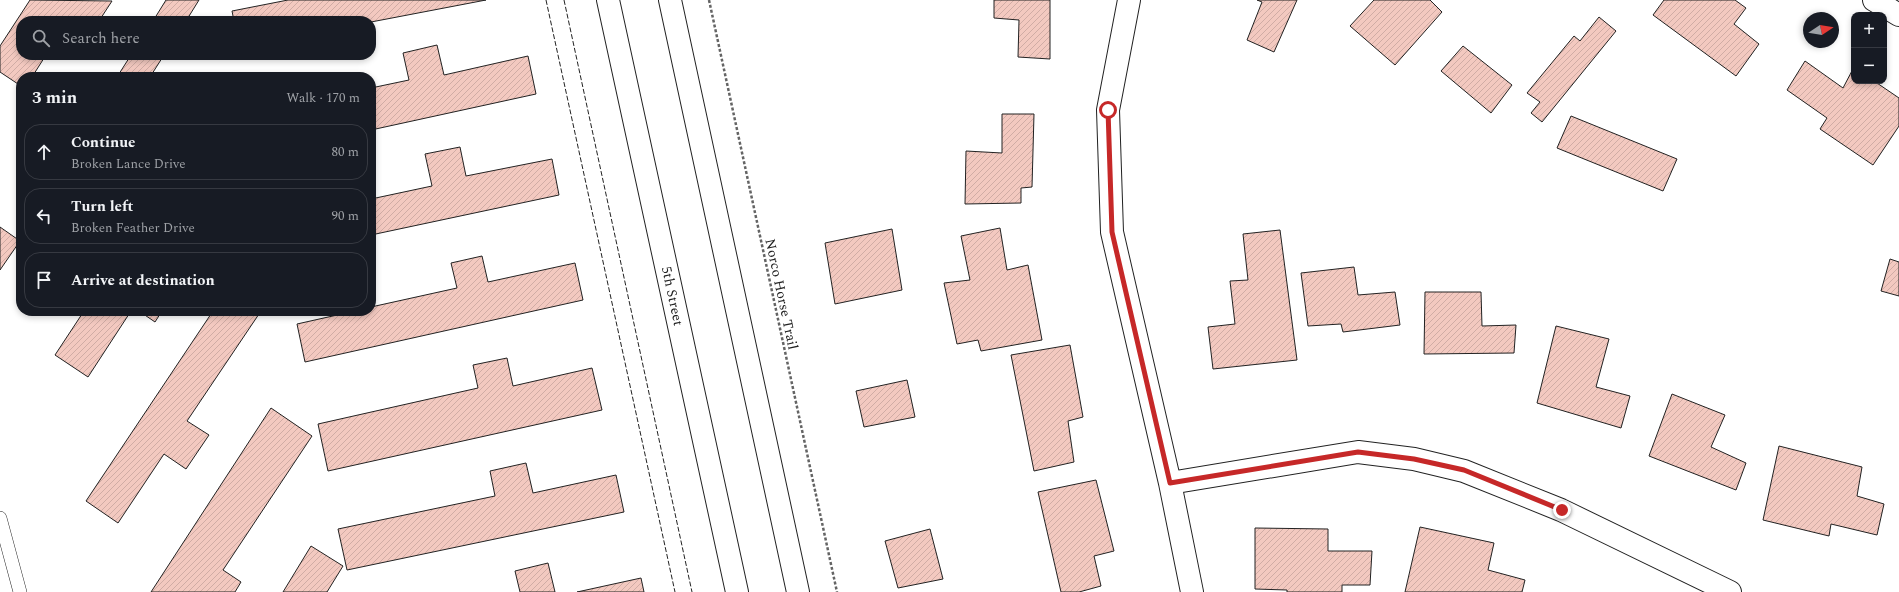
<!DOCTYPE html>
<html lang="en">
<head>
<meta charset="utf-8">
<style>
	:root { --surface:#171b24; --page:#20242c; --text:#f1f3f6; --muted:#9ea1a6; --line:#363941 }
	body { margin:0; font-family:Spectral,serif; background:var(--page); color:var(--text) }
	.controls { position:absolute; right:12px; top:12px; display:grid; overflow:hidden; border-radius:8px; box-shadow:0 2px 6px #0003 }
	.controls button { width:36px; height:36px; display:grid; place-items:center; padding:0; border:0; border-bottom:1px solid var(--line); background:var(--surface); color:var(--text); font:20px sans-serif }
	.compass { position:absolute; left:1803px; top:12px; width:36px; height:36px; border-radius:50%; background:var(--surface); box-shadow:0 2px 6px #0003; rotate:78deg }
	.stop { position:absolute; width:12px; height:12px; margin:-9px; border:3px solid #c62828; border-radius:50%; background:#fff }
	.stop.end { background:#c62828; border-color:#fff; box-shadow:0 1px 4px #0008 }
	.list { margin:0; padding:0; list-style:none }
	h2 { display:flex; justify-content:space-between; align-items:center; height:52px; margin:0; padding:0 16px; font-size:17px }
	h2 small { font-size:13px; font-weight:400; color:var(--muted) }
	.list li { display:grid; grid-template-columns:26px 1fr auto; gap:12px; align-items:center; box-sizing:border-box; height:56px; margin:0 8px 8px; padding:0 8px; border:1px solid var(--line); border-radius:16px }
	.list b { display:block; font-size:15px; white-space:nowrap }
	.list p { margin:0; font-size:13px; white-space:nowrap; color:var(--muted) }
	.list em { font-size:13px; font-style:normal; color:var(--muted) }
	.icon { flex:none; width:22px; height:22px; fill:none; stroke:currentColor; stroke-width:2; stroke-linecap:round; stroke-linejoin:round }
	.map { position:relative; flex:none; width:1899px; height:592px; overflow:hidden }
	.search { position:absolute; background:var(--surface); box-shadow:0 2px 6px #0003; left:16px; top:16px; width:360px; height:44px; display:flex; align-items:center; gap:10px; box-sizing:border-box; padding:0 14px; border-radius:16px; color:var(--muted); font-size:15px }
	.panel { position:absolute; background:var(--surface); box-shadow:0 2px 6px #0003; left:16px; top:72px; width:360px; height:244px; border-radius:16px }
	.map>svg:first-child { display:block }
</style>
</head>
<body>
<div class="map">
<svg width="1899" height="592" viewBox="0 0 1899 592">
	<defs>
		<pattern id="building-hatch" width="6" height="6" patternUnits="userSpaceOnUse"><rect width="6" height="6" fill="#f3c9c0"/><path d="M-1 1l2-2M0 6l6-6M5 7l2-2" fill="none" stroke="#d0aca5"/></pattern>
	</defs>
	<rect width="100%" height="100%" fill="#fff"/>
	<!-- building -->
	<path fill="url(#building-hatch)" stroke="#222" d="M 30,0 L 112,1 L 99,21 L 21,21 L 21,55 L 46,55 L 32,77 L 21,77 L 21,86 L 0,72 L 0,46 Z
		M 166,0 L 199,0 L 186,21 L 153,21 Z
		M 288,0 L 486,0 L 371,22 L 371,21 L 234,21 L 232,11 Z
		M 994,0 L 1050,0 L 1050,59 L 1018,57 L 1019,20 L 994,18 Z
		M 1257,0 L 1297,0 L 1274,52 L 1247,40 L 1262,2 Z
		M 1374,0 L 1430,0 L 1442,12 L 1395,65 L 1350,26 Z
		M 1664,0 L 1735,0 L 1746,8 L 1734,24 L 1759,44 L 1736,76 L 1653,15 Z
		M 1599,17 L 1616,31 L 1542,122 L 1531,113 L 1540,102 L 1527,93 L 1574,36 L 1580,41 Z
		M 437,45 L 444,75 L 528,56 L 536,94 L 371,130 L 371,88 L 409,80 L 403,53 Z
		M 1463,46 L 1512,85 L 1491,113 L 1441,71 Z
		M 131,55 L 164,55 L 150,77 L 117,77 Z
		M 1805,61 L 1843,88 L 1854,67 L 1854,81 L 1874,81 L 1899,98 L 1899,126 L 1873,165 L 1820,129 L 1827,118 L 1787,90 Z
		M 1002,114 L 1034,114 L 1032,187 L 1021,188 L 1021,203 L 965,204 L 966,151 L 1002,153 Z
		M 1571,116 L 1677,159 L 1663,191 L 1557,148 Z
		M 460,147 L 466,176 L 552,159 L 559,195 L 371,235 L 371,199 L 432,186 L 425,154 Z
		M 0,227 L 20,241 L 0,270 Z
		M 1000,228 L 1007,270 L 1028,265 L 1042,340 L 981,351 L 978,340 L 957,344 L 944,283 L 970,280 L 961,236 Z
		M 892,229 L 902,290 L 835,304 L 825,243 Z
		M 1280,230 L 1297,360 L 1213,369 L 1208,327 L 1235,324 L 1230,281 L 1248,280 L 1243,234 Z
		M 482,256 L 488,282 L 575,263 L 583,300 L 305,362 L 297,324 L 355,311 L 371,311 L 371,307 L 457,288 L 451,263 Z
		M 1890,259 L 1899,262 L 1899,296 L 1881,291 Z
		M 1354,267 L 1358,295 L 1395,292 L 1400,325 L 1343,332 L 1341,324 L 1308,326 L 1301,273 Z
		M 1425,292 L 1481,292 L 1482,326 L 1516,325 L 1514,353 L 1424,354 Z
		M 84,311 L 131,311 L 88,377 L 55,355 Z
		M 139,311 L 162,311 L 155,322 Z
		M 213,311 L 261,311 L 187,421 L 209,435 L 186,469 L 164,454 L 118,523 L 86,501 Z
		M 1556,326 L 1609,339 L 1596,387 L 1630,396 L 1621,428 L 1537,403 Z
		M 1070,345 L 1083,417 L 1068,421 L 1074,462 L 1034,471 L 1011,355 Z
		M 507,358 L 513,386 L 592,368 L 602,410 L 328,471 L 318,424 L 478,388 L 473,365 Z
		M 907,380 L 915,417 L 864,427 L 856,391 Z
		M 1672,394 L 1725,415 L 1711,447 L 1746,463 L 1736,490 L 1649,456 Z
		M 271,408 L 312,436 L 223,570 L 241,582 L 235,592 L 151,592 Z
		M 1779,446 L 1862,467 L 1857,496 L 1884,504 L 1877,535 L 1831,524 L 1829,536 L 1763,520 Z
		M 526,463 L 533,493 L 616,475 L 624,512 L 347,570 L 338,529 L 495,496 L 490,471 Z
		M 1096,480 L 1114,551 L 1094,556 L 1101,586 L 1079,592 L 1061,592 L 1038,492 Z
		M 1420,527 L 1494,543 L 1488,570 L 1525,580 L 1522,592 L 1405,592 Z
		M 1255,528 L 1328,529 L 1328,551 L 1372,551 L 1370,585 L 1342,585 L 1342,592 L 1287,592 L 1287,590 L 1255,589 Z
		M 930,529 L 943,579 L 898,588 L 885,541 Z
		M 311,546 L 343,566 L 327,592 L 283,592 Z
		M 548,563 L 555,592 L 520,592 L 515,571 Z
		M 641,578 L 644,592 L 577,592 Z"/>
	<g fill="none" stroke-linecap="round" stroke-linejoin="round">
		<!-- service casing -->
		<g stroke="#222" stroke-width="14">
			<path id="service" d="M 0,518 L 20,592"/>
		</g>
		<!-- minor casing -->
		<g stroke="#222" stroke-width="24">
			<path id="minor" d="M 1129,0 L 1108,110 L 1112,232 L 1170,483 L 1192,592
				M 1874,0 L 1899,15
				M 1170,483 L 1358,452 L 1414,459 L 1464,471 L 1561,510 L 1730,592"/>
		</g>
		<!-- tertiary casing -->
		<g stroke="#222" stroke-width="24">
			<path id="tertiary" d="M 608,0 L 737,592
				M 670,0 L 798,592"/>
		</g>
		<!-- path -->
		<path stroke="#646464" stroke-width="2.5" stroke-dasharray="3 2" stroke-linecap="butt" d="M 709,0 L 837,592"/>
		<!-- service -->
		<use href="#service" stroke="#fff" stroke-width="13"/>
		<!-- minor -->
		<use href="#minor" stroke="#fff" stroke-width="22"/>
		<!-- tertiary -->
		<use href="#tertiary" stroke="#fff" stroke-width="22"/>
		<!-- fence -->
		<path stroke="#222" stroke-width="1" stroke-dasharray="5 2" stroke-linecap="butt" d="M 546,0 L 675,592
			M 564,0 L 692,592"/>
	</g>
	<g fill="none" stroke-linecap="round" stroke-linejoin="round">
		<!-- route -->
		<path stroke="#c62828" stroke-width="5" d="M 1108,110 L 1112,232 L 1170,483 L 1358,452 L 1414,459 L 1464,470 L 1562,510"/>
	</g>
	<g text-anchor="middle" stroke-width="3" stroke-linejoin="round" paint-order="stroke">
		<!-- street labels -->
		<g font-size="14" fill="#222" stroke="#fff">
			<text transform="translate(782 294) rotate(78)" y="5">Norco Horse Trail</text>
			<text transform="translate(673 296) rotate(78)" y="5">5th Street</text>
		</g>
	</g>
</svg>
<div class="controls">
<button>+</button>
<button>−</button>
</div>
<svg class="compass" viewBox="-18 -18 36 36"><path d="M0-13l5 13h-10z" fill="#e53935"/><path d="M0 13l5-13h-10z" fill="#9ea1a6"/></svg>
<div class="stop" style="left:1108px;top:110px"></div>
<div class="stop end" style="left:1562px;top:510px"></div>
<div class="search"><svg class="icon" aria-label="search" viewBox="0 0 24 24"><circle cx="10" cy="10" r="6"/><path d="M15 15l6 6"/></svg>Search here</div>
<section class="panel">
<h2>3 min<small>Walk · 170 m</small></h2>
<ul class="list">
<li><svg class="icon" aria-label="ahead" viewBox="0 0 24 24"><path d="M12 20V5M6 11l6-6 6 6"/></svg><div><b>Continue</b><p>Broken Lance Drive</p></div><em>80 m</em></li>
<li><svg class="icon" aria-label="left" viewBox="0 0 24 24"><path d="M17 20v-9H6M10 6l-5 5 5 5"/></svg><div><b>Turn left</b><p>Broken Feather Drive</p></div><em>90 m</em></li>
<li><svg class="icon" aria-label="arrive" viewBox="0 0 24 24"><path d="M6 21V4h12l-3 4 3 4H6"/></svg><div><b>Arrive at destination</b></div></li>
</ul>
</section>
</div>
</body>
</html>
